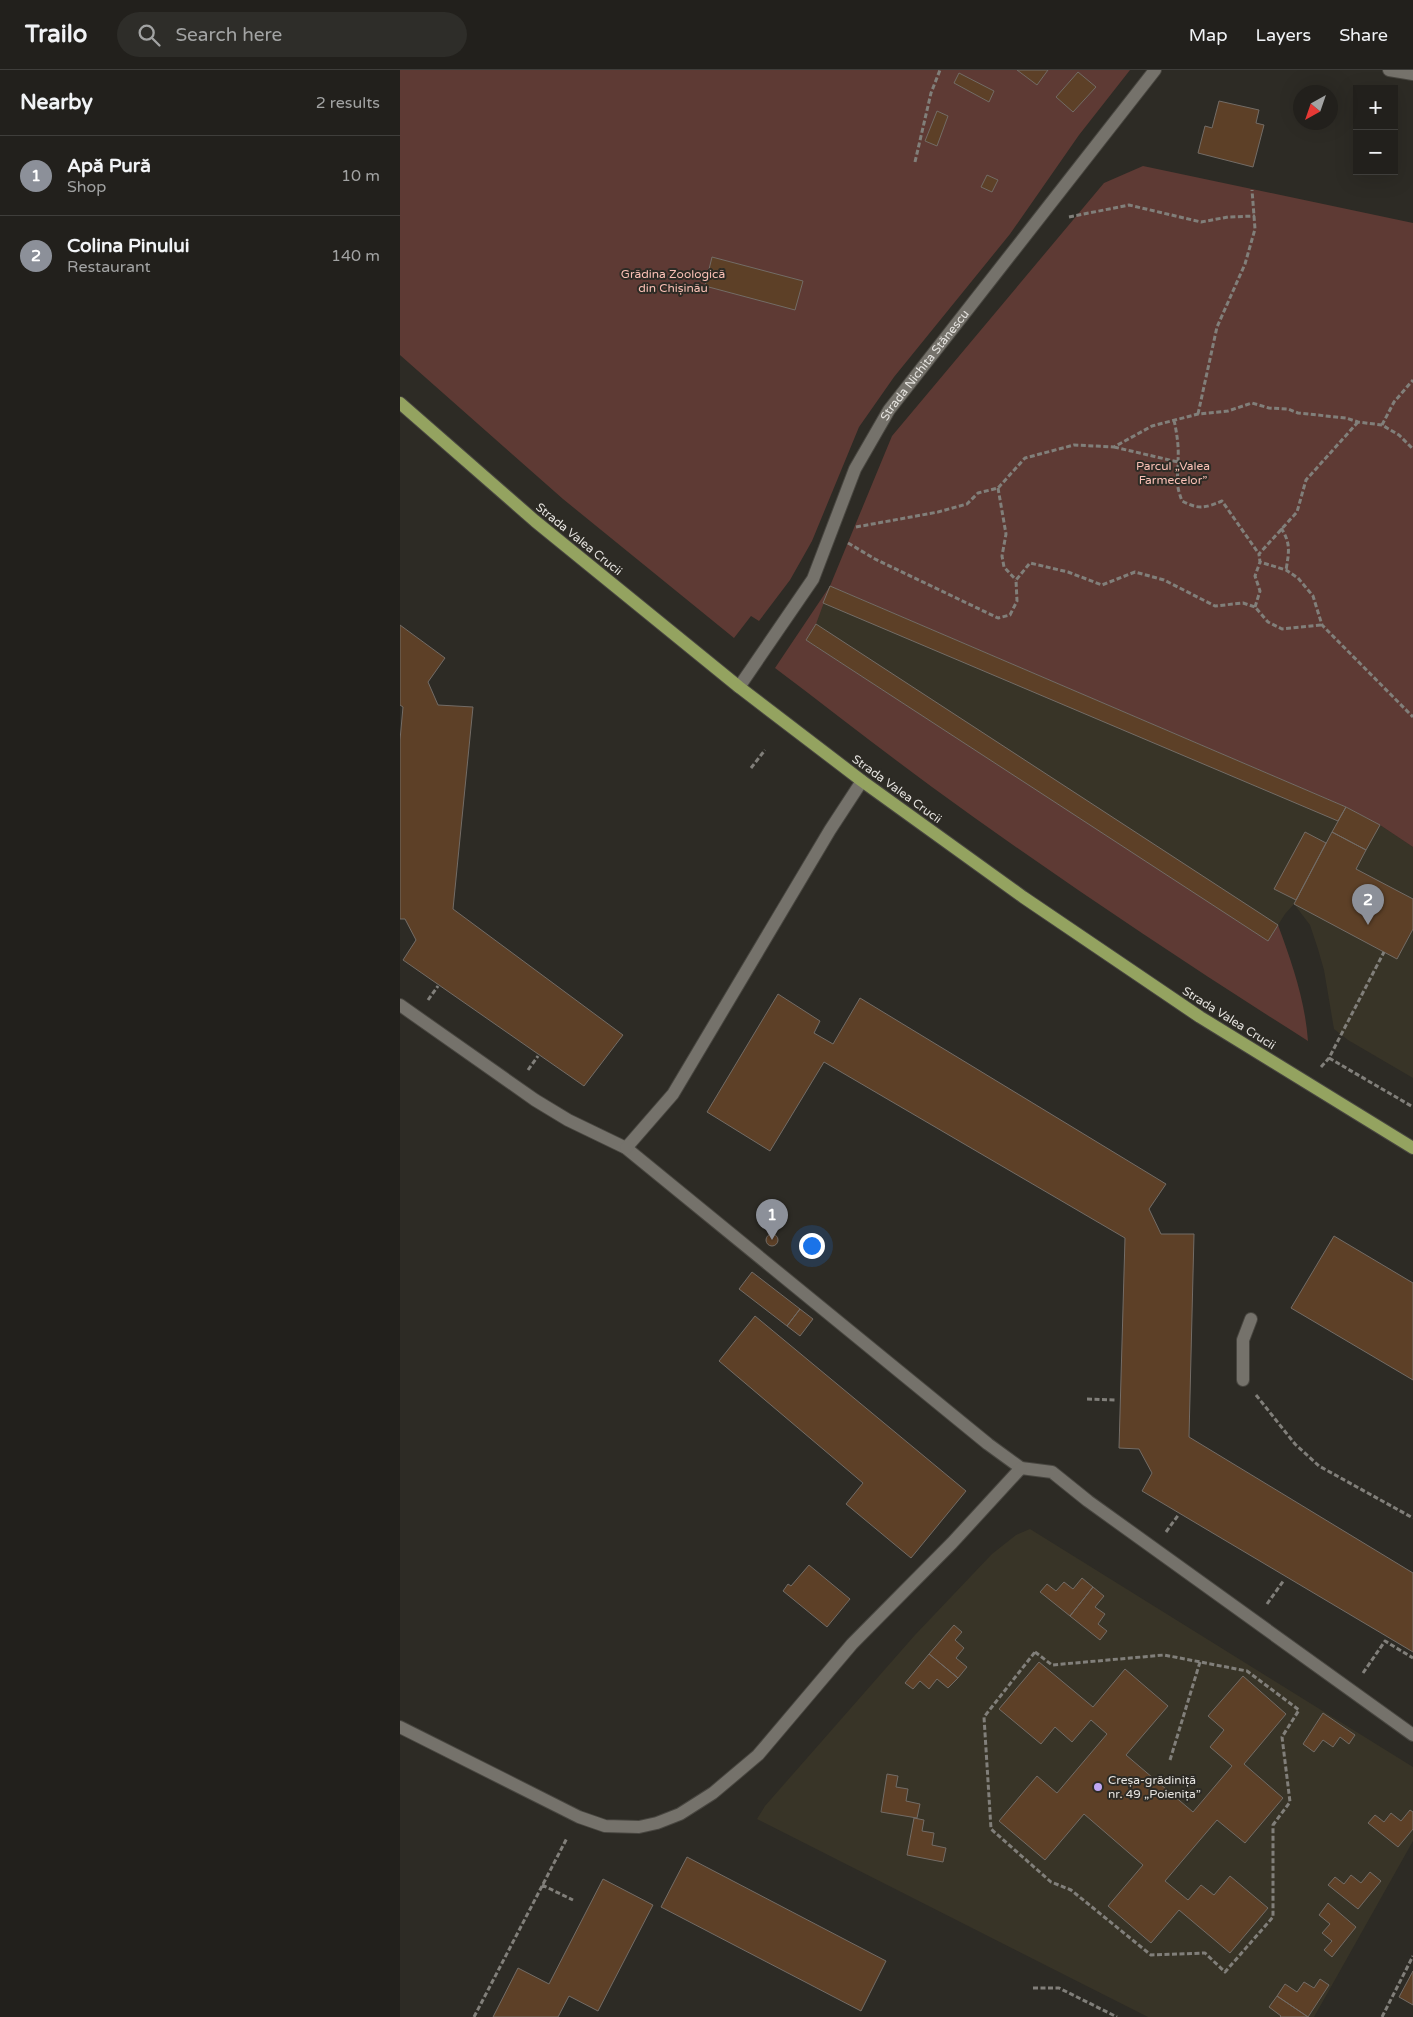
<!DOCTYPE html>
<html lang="en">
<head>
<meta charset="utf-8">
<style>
	:root { --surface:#22201c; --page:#2e2d29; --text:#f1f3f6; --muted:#a2a3a3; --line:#3f3e3b; --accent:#8c9099 }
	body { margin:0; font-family:"Varela Round",sans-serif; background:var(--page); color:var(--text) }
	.controls { position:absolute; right:15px; top:15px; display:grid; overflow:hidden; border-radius:0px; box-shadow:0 5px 20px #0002 }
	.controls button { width:45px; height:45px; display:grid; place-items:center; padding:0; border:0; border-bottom:1px solid var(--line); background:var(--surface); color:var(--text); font:25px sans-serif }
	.compass { position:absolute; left:893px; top:15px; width:45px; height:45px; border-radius:50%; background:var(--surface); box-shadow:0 5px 20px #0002; rotate:220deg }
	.you { position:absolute; left:411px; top:1175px; width:18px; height:18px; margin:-12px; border:4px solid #fff; border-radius:50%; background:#1a73e8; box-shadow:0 0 0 8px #1a73e833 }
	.badge { display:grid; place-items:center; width:32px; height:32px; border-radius:50%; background:var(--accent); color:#fff; font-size:16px; font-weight:700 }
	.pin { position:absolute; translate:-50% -41px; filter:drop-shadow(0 1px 2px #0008) }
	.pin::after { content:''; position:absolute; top:26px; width:18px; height:15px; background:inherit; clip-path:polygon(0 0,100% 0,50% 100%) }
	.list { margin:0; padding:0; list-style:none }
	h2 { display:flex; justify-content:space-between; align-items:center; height:65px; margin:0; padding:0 20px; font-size:21px }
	h2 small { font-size:16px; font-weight:400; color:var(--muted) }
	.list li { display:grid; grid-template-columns:32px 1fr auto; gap:15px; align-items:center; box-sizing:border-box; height:80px; padding:0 20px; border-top:1px solid var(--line) }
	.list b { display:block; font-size:19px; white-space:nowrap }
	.list p { margin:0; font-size:16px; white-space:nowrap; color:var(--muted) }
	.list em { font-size:16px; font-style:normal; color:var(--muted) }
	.icon { flex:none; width:28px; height:28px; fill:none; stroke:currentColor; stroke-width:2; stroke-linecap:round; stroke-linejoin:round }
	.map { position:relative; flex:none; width:1013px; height:1947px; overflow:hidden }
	header { display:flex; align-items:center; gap:30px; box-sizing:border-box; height:70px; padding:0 25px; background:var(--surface); border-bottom:1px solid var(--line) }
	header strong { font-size:24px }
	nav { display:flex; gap:28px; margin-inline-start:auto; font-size:18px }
	.search { width:350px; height:45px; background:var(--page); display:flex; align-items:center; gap:12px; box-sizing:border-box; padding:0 18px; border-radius:28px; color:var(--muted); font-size:19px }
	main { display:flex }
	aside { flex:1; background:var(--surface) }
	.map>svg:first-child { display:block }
</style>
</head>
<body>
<header>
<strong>Trailo</strong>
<div class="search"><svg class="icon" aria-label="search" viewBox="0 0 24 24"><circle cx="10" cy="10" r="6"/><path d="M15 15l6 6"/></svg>Search here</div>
<nav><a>Map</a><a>Layers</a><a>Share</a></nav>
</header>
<main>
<aside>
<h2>Nearby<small>2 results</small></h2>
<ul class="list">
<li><span class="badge">1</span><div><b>Apă Pură</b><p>Shop</p></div><em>10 m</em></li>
<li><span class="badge">2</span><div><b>Colina Pinului</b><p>Restaurant</p></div><em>140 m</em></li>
</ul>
</aside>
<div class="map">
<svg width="1013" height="1947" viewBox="0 0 1013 1947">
	<rect width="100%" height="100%" fill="#2d2b25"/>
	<!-- built -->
	<path fill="#383427" d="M 430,516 L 946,737 L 980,755 L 1013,777 L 1013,1008 L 948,970 L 934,959 L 924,900 L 918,879 L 910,855 L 894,834 L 885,844 L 868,871 L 406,570 Z
		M 630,1459 L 1013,1697 L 1013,1771 L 914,1947 L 748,1947 L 357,1749 L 365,1736 L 515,1565 L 592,1484 L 616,1465 Z"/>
	<!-- green -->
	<path fill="#5e3a34" d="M 0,0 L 730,0 L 679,65 L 610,164 L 494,307 L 459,357 L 412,471 L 390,510 L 359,551 L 351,546 L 334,568 L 163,429 L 0,285 Z
		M 743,96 L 1013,153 L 1013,777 L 980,755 L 946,737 L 430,516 L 416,554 L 406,570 L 868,870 L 878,855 C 892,893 905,930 908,971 C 780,890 654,806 532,717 C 479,678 428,638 375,598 L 430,516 L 492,366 L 704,113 Z"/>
	<!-- building -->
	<path fill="#5d4027" stroke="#736c66" d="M 617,0 L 648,0 L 637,15 Z
		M 678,2 L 696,17 L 673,42 L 656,27 Z
		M 559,3 L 594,21 L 589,32 L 554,13 Z
		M 819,31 L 859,40 L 856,53 L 864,55 L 853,97 L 798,83 L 805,56 L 812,58 Z
		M 537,41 L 548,46 L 537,76 L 525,71 Z
		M 587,105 L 598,110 L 592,122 L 581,117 Z
		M 312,187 L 403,211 L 395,240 L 305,216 Z
		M 430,516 L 946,737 L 938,751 L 423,533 Z
		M 416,554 L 878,855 L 868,871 L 406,570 Z
		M 0,555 L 45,588 L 28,612 L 38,635 L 73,637 L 53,839 L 223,965 L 184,1016 L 3,890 L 16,870 L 5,849 L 0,849 L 0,670 L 3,637 L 0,635 Z
		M 946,737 L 980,755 L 966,780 L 932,762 Z
		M 905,762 L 926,773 L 896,830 L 874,819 Z
		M 932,762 L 966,780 L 956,799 L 1013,829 L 1013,859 L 997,889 L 894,834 Z
		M 378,924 L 420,951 L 414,963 L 433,974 L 460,928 L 766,1114 L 749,1139 L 761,1164 L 794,1164 L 789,1367 L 1013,1503 L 1013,1582 L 742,1421 L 752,1403 L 739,1379 L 719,1378 L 725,1168 L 424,992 L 370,1081 L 307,1042 Z
		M366 1170a6 6 0 1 1 12 0a6 6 0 1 1-12 0Z
		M 934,1166 L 1013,1213 L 1013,1310 L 891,1238 Z
		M 352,1202 L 400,1239 L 387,1256 L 339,1219 Z
		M 400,1239 L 413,1249 L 400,1266 L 387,1256 Z
		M 355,1246 L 566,1421 L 511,1488 L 446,1434 L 463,1413 L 319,1291 Z
		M 409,1495 L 450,1529 L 427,1557 L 383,1521 L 388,1514 L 391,1516 Z
		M 682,1508 L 693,1517 L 670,1546 L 640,1522 L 647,1514 L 656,1521 L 664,1512 L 673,1519 Z
		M 693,1517 L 704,1526 L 695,1537 L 705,1544 L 698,1554 L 707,1561 L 700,1570 L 670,1546 Z
		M 554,1555 L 562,1562 L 555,1570 L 564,1578 L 556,1588 L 567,1597 L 558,1608 L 529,1584 Z
		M 529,1584 L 558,1608 L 548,1618 L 537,1609 L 529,1619 L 520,1611 L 513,1619 L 505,1613 Z
		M 639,1592 L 693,1637 L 725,1599 L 768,1636 L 726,1685 L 793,1742 L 832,1696 L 810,1677 L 824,1660 L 808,1646 L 843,1606 L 886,1644 L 844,1694 L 883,1728 L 845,1773 L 817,1750 L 765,1811 L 788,1830 L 801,1815 L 814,1825 L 830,1806 L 868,1838 L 830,1883 L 779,1840 L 751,1873 L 708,1836 L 743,1795 L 684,1744 L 645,1790 L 599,1751 L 637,1706 L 657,1723 L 707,1664 L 691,1650 L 672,1672 L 655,1657 L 641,1674 L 599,1639 Z
		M 923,1643 L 955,1665 L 949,1674 L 940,1667 L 933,1677 L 923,1670 L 914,1682 L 903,1674 Z
		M 487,1704 L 498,1706 L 496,1717 L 508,1719 L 506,1731 L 520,1734 L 517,1748 L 481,1742 Z
		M 1010,1740 L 1013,1742 L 1013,1759 L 998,1777 L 968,1753 L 975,1745 L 984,1752 L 991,1743 L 1001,1751 Z
		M 514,1748 L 524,1750 L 522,1761 L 534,1763 L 532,1775 L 546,1778 L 543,1792 L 507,1785 Z
		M 287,1787 L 486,1891 L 461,1941 L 261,1837 Z
		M 970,1802 L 981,1811 L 958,1839 L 928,1815 L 935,1807 L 944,1814 L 951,1805 L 961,1813 Z
		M 203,1809 L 253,1835 L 198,1941 L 169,1926 L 158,1947 L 93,1947 L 118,1898 L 149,1914 Z
		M 928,1833 L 956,1857 L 932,1887 L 924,1880 L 932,1871 L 922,1863 L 930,1854 L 919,1845 Z
		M 1013,1901 L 1013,1935 L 999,1927 Z
		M 920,1909 L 929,1915 L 908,1947 L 877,1926 L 885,1914 L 897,1922 L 904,1912 L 914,1918 Z
		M 877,1926 L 908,1947 L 880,1947 L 881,1946 L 869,1937 Z"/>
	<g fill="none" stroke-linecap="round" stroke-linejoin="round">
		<!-- minor casing -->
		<g stroke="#484640" stroke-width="14">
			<g id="minor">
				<path d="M 989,0 L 1013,4"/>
				<path id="s1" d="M 339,617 L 413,509 L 455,399 L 489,340 L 755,0"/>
				<path d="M 0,935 L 135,1030 L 168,1050 L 226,1078 L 588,1374 L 621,1398 L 652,1402 L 688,1431 L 1013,1665"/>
				<path d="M 226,1078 L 273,1024 L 430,760 L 462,711"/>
				<path d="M 843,1310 L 843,1270 L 851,1249"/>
				<path d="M 0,1657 L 179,1747 L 205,1756 L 239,1757 L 257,1753 L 280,1744 L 313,1723 L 358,1685 L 452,1574 L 552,1473 L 621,1398"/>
			</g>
		</g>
		<!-- major casing -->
		<g stroke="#484640" stroke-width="14">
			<path id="major" d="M 0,333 L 135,451 L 339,617 L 462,711 L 623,827 L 800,947 L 1013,1078"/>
		</g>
		<!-- path -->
		<path stroke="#817f7a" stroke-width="3" stroke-dasharray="5 2.5" stroke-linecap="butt" d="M 515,92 L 531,23 L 540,0
			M 669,147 L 729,135 L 801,152 L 828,147 L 855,146
			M 798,344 L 817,257 L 845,194 L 855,159 L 852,120
			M 774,350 C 777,364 779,377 778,391 C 778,411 775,412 782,431 C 799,440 805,438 822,431 L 859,484
			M 958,352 L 906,410 L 897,442 L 859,484 L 860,492 L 886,500 L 898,508 L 913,526 L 922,555 L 1013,647
			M 982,355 L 994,332 L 1013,310
			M 714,377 L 778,392
			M 598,418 L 606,464 L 602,486 L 604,497 L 616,510
			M 456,457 L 538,442 L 567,434 L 578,423 L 598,418 L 625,388 L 674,375 L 714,377 L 752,356 L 798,344 L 828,341 L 852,333 L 869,338 L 888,339 L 898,343 L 946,348 L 958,352 L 982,355 L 999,365 L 1013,379
			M 881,458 C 891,473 889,482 886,500
			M 448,473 L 475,489 L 598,548 L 610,545 L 617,531 L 616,510 L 630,493 L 668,502 L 702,515 L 735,502 L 764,510 L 815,536 L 843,533 L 855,537 L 868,552 L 882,559 L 922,555
			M 855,537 L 860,521 L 855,506 L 860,492
			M 351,698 L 365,680
			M 28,930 L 38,916
			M 929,988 L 1013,1037
			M 921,997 L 929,988 L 984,882
			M 128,1000 L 138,986
			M 856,1325 L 895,1374 L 919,1396 L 1013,1448
			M 687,1329 L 716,1330
			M 766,1462 L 779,1444
			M 867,1534 L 884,1510
			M 635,1582 L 652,1595 L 764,1585 L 847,1601 L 899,1640 L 882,1667 L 890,1732 L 873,1755 L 873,1847 L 825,1902 L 805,1883 L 751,1885 L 671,1820 L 651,1812 L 591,1759 L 584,1647 Z
			M 963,1603 L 985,1571 L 1013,1588
			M 770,1690 L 800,1592
			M 142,1815 L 173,1830
			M 633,1918 L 659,1918 L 717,1947
			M 74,1947 L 167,1768
			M 982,1947 L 1013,1886"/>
		<!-- minor -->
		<use href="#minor" stroke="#75726b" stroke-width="12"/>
		<!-- major -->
		<use href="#major" stroke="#94a360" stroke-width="12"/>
	</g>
	<!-- markers -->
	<circle fill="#c1a8f3" stroke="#2d2b25" stroke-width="2" cx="698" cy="1717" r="5"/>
	<g text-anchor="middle" stroke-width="4" stroke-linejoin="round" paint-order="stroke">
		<!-- park labels -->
		<g font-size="12" fill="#f9c0b5" stroke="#2d2b25">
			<text x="273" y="208">Grădina Zoologică<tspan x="273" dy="14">din Chișinău</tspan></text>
			<text x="773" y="400">Parcul „Valea<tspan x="773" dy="14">Farmecelor”</tspan></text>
		</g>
		<!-- street labels -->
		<g font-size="12" fill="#e5e3df" stroke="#2d2b25">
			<text dy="4" stroke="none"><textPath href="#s1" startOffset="374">Strada Nichita Stănescu</textPath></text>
			<text transform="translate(179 469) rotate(39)" y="4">Strada Valea Crucii</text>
			<text transform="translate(497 719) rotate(36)" y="4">Strada Valea Crucii</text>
			<text transform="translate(829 948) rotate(32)" y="4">Strada Valea Crucii</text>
		</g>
		<!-- poi labels -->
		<g font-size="12" fill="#e5e3df" stroke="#2d2b25" text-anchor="start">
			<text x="708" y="1714">Creșa-grădiniță<tspan x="708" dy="14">nr. 49 „Poienița”</tspan></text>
		</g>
	</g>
</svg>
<div class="controls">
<button>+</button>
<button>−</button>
</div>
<svg class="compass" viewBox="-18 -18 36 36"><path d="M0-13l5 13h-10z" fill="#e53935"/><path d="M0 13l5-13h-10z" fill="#a2a3a3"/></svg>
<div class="you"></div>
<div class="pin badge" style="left:372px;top:1170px">1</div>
<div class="pin badge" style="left:968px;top:855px">2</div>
</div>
</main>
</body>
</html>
